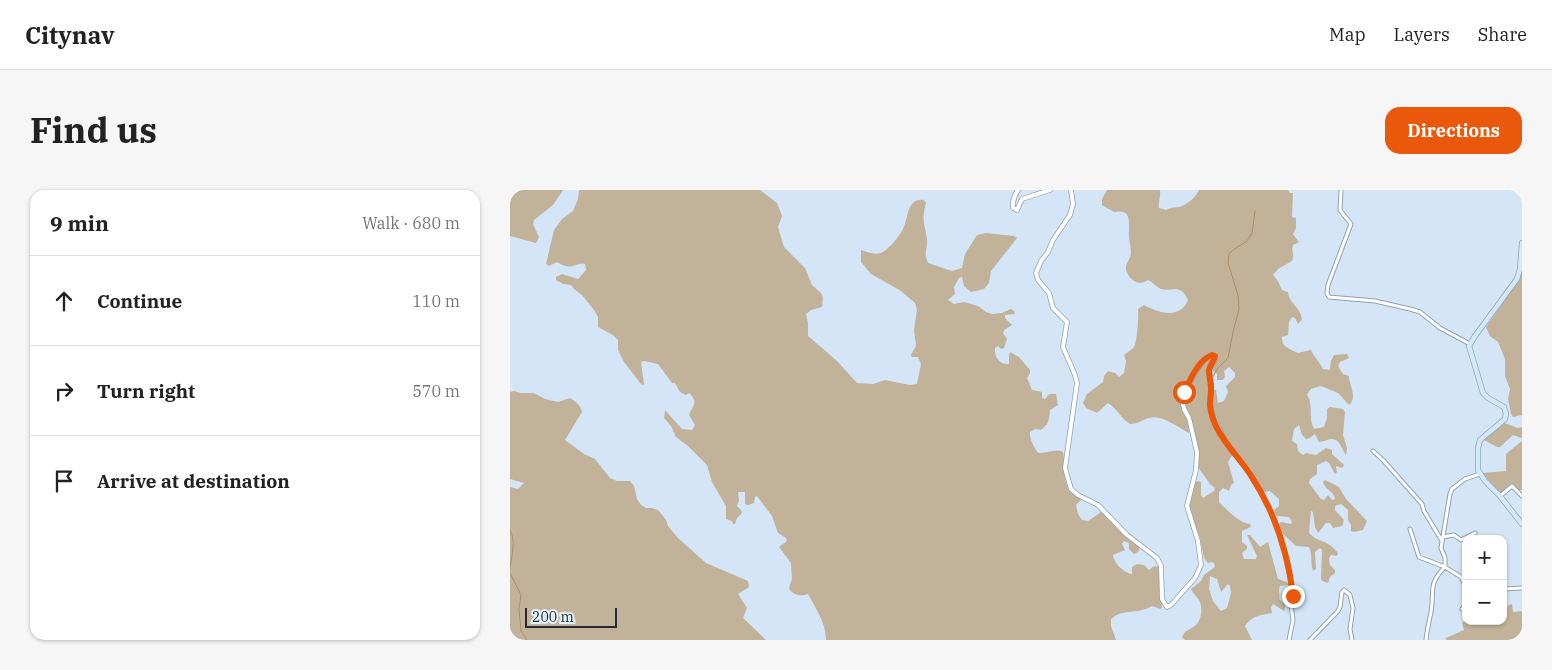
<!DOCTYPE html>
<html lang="en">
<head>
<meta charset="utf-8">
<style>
	:root { --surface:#fff; --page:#f6f6f6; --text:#222; --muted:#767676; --line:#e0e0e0; --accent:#ea580c }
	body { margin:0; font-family:"IBM Plex Serif",serif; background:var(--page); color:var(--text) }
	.controls { position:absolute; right:15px; bottom:15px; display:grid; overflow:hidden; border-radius:10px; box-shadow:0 1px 4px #0004 }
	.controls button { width:45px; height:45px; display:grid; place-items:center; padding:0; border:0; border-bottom:1px solid var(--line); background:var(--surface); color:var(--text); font:25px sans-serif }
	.scale { position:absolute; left:15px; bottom:12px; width:92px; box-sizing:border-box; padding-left:5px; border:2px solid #242b32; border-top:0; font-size:14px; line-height:18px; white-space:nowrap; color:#242b32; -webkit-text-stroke:4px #e6f1fb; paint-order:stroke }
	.stop { position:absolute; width:15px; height:15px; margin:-11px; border:4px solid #ea580c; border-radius:50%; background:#fff }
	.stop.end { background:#ea580c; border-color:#fff; box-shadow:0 1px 5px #0008 }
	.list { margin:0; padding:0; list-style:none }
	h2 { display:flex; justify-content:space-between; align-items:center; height:65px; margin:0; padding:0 20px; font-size:21px }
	h2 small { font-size:16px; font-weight:400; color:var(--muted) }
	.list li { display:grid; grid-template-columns:32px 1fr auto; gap:15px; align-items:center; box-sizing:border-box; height:90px; padding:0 20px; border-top:1px solid var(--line) }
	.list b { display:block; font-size:19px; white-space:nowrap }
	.list em { font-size:16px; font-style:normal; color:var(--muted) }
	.icon { flex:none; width:28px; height:28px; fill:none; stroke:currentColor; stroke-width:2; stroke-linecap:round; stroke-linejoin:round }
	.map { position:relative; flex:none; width:1012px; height:450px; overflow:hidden; border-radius:15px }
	header { display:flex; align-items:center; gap:30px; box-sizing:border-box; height:70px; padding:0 25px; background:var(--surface); border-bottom:1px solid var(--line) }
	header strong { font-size:24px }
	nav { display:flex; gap:28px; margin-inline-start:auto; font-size:18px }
	.intro { display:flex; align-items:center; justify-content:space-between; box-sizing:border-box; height:120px; padding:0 30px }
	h1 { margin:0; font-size:35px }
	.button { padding:12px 22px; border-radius:15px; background:var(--accent); color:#fff; font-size:18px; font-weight:700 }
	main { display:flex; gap:30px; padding:0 30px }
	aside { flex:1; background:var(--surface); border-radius:15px; box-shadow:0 1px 4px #0004 }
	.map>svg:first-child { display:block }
</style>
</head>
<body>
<header>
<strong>Citynav</strong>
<nav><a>Map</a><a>Layers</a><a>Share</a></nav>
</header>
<div class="intro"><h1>Find us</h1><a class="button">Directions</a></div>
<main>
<aside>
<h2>9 min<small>Walk · 680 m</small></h2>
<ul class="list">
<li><svg class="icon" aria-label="ahead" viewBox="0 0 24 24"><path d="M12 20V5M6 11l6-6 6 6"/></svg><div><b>Continue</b></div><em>110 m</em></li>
<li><svg class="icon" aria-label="right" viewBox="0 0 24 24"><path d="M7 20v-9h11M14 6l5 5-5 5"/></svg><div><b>Turn right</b></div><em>570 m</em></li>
<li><svg class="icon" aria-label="arrive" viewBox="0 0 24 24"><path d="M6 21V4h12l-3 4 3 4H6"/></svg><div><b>Arrive at destination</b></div></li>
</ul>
</aside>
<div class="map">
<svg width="1012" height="450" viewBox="0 0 1012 450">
	<rect width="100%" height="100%" fill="#d3e5f6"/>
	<!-- green -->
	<path fill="#c2b299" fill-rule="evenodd" d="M 0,0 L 53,0 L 43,15 L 24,30 L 23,34 L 29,47 L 26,53 L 0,46 Z
		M 69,0 L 250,0 L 267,13 L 272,26 L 268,37 L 274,57 L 295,78 L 302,95 L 311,103 L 313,108 L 312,117 L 301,120 L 296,124 L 298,133 L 298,146 L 327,171 L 347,193 L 363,194 L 375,190 L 400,195 L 407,194 L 411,174 L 408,167 L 402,167 L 401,165 L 406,156 L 404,140 L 407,120 L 405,113 L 391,101 L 361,84 L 351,72 L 351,60 C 357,62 365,65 371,63 C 379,59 389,47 393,39 C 399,28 396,8 414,10 L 416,13 C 411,31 415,34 417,49 C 418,59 413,61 418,73 L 442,81 L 452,78 L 455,64 L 467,45 L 476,43 L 504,46 L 507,48 L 481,81 L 479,93 L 474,99 L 461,102 L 454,96 L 452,87 L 449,88 L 444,97 L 445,104 L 438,110 L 444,114 L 454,112 L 468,116 L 476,122 L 482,124 L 492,123 L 501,119 L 504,121 L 505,124 L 495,125 L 495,128 L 502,135 L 494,140 L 493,143 L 497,149 L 494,158 L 491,159 L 488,156 L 485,158 C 484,167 490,175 499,174 L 499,165 L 500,162 L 509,167 L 520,180 L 520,183 L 517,188 L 522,200 L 532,202 L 532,208 L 535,209 L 539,204 L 546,204 L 548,215 L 540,220 C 539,230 539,234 531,240 L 525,239 L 520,242 C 519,249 524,257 528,263 C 536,264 546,258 553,262 C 556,275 551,291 561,301 C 564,305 568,306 571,310 L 566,315 L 568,324 L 572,330 L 578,331 L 591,322 L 608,339 L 629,355 L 629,361 L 624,364 L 619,359 L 619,353 L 614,351 L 612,354 L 615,360 L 603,365 C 603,372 615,384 622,384 L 622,377 L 627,374 L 634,375 L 639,380 L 644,376 L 649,377 L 652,417 L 651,419 L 642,416 C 627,425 613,418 601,429 L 601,436 L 606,450 L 316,450 C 316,433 306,419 298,404 C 291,407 282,405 279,398 L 282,389 L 281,373 L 269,357 L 277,351 L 276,348 L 268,343 L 262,326 L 247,306 L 245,307 L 244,313 L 238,315 L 235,314 L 235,302 L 228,302 L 229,311 L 227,316 L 231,320 L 232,323 L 227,328 L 225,334 L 223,334 L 222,331 L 216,329 L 216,316 L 202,292 L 197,275 L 178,256 L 166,247 L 161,236 L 154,228 L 155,220 L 172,239 L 182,240 L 185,235 L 179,225 C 183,215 189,212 179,203 L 176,205 L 170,202 L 165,193 L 162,193 L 148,174 L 134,171 L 131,172 L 134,195 L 131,194 L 114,172 L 108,160 L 108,150 L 103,145 L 88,137 L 88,127 L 84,120 L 72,105 L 64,99 L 61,95 L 53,94 L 46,90 L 46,87 L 52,84 L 68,89 L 76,80 L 75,74 C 63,72 64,82 47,72 L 39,76 L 36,74 L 44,40 L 52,29 L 63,21 L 68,9 Z
		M 597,0 L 650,0 C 651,7 648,11 649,18 L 656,20 C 661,17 664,18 669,17 C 677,15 686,7 689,0 L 778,0 L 780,3 L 783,3 L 782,27 L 786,28 L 786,38 L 783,44 L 789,52 L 783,55 C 781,61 785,65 782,71 L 768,79 L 763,85 L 768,91 L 772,100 L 778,102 C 779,114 790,116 792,129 L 788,134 L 785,128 L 782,127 L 779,132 L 778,145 L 772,147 C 771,157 780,159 788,163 L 801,160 C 804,167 809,171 813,179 L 820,180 L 821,171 L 824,165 L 837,164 L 839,168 L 830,172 L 828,176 L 833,184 L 839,186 C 839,196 848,207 839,215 L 828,203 L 811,196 L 801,199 L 797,204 C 798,207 800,210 800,213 C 802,222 799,229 804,239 L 814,237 L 817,228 L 817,219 L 820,217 L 833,219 L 835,222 L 833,245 L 837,258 L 836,265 C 832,260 830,249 822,249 C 818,249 813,252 809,252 L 805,244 L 800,248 L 796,249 L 792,245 L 789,235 L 784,239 L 782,251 L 787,254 L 788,261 L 793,265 L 796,263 L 806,265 L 816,258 L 822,260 L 822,264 L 834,275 L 832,278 L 826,276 L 827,282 L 825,284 L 819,273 L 816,271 L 807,275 L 807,284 L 800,289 L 799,293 L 811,309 L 814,310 L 818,305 L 822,310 L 825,309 C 824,301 815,300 813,292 L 815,290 L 829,297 L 836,309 L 857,331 L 853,340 L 844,342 L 841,341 L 841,335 L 838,330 L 838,320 L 831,314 L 825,316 L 825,320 L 834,330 L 832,336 L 823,338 L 820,333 L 816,333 L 808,343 L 805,337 L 803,322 L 801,321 L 799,343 C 810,354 816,348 828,363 L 827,366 L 821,365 L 819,368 L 820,375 L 825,380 L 825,383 L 820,387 L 818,393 L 812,391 L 811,388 L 812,360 L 810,358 L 805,362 L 806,379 L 803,381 C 800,372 803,365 799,357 L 786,356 L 772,343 L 769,334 L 771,332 L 781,334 L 782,332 L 779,327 L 766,326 L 764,320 L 769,316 L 769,309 L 760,301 L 754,302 L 742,281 L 727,264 L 711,239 L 701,213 L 703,200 L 706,200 L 708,213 L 714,211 L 718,202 L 716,196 L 725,187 L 725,183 L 719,177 L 714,181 L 715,187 L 713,190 L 707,190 L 707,184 L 702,180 L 707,169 L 705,163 L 696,164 L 689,172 L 672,202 L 671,218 L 678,232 L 679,243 C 669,238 651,224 639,228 C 632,230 628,234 620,234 C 611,229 607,218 598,213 L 587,223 L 576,218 L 573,213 L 577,204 L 593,192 L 594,186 L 598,181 L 605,183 L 609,187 L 614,183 L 616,171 L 614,165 C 617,162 622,160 624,157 C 627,153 629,125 628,119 L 634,115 C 648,123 670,130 678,110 C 670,93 664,102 651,99 C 646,97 643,92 638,90 C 633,93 630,94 624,91 C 620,88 616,83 616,78 C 616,73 620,69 621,64 C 621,56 618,48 619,40 C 619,28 620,19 604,22 L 592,15 L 592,9 Z
		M 1012,73 L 1012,225 L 1003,227 L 1001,224 L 998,209 L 1000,199 L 995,186 L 995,169 L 988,152 L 980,146 L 976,137 L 1010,88 Z
		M 702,167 L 703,168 L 698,179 L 699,219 L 703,232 L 723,264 L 718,272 L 724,293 L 721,295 L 719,301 L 713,298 L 709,302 L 709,312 C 716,319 729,333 740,334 L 741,337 L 732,341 L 732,352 L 737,356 L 737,359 L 732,363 L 734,369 L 746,369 L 747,366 L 737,345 L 740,345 L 750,357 L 758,352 L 768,389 L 777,392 L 779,395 L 770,396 C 768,401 770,404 769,409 C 772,413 777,414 774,421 L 763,414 L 761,417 L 762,423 C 751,425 741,426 735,436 L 742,450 L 675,450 L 672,447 C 675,440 678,441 683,437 C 691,433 693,420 690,412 C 688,407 683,404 681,399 L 691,391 L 694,385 L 705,377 L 704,373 L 702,372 L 698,373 L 694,368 L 690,348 L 679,319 L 679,312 L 685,293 L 688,291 L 691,292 L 691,305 L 693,308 L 704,301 L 705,298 L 700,294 L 688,277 L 685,245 L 674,211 L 675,202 L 693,174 L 698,168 ZM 700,386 L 707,389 L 711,402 L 718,394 L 720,396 L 721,403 L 717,418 L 711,421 L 703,411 L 699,399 Z
		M 4,201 L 11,203 L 24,203 L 35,209 L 48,212 L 60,208 C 67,212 70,215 72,222 L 55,250 L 74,264 L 85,269 L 100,288 L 107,291 L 120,291 L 124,296 L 127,309 L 131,315 L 136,318 L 142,318 L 148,320 L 156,330 L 158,336 L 168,348 L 196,373 L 238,391 L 239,397 L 228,404 L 237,418 L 233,428 L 256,450 L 0,450 L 0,297 L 8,299 L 14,293 L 0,289 L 0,202 Z
		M 994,233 L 1008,238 L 1012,237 L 1012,248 L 1003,245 L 990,257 L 987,257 L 974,250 L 974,249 Z
		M 1012,251 L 1012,300 L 1008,300 L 1004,294 L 1002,295 L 990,303 L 972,283 L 996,281 L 996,264 Z
		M 1002,414 L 1003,422 L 1012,421 L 1012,450 L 936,450 L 936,448 L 954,440 L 952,433 L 955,431 L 953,423 L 956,416 L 956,431 L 993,431 L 993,420 L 999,415 Z"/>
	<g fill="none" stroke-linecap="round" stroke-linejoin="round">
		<!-- stream -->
		<path stroke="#a99067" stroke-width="1" d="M 702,189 L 707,179 L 718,168 L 723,142 L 729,119 L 728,105 L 718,73 L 719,64 L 723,60 L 737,51 L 742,43 L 745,21
			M 0,340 C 6,351 2,365 0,377
			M 0,383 L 11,405 L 9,419 L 11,441 L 17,450"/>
		<!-- minor casing -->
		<g stroke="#91a2b2" stroke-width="5">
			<path id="minor" d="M 831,0 L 830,20 L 841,34 L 818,95 L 817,103 L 819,107 L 865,111 L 900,119 L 910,122 L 930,138 L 960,154
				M 701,194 L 700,215 L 704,228 L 717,254 L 740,284 L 757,314 L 766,334 L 778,374 L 782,398 L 781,415 L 783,430 L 779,450
				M 863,261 L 873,270 L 912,314 L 914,321 L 932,351
				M 990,306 L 1002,296 L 1012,306
				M 900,339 L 909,367 L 935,377 C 917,395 925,401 921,422 C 919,432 917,440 916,450
				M 933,347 L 944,345 L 951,350 L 965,343
				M 956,396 L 951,387 L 935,377 L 935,368 L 931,358 L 940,304 L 942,299 L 955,289 L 970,284
				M 993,399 L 1012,398
				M 952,419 L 956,414
				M 800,450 L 828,421 L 830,417 L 832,402 L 834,400 L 840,405 L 843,418 L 840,439 L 842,450"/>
		</g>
		<!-- tertiary casing -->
		<g stroke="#91a2b2" stroke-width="5.5">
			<path id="tertiary" d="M 508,0 C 504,6 502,11 503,18 L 507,20 L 512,9 L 540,0
				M 561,0 L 563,14 L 560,25 L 543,50 L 538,62 L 531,71 L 526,83 L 528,90 L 539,103 L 543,118 L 557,132 L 553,157 L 565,185 L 567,193 L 555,278 L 561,299 L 568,305 L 588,315 L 617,345 L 647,368 L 651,376 L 652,409 L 657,417 L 661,415 L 685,388 L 691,375 L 688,351 L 677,316 L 686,280 L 687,262 L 679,228 L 674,219 L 672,210 L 674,202 L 691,173 L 697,167 L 702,165 L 705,167 L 705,170 L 699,179 L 701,194"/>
		</g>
		<!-- secondary casing -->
		<g stroke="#91a2b2" stroke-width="6">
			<path id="secondary" d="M 1012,53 L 1010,79 L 1007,89 L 965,146 L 959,156 L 973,203 L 978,208 L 994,217 L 996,224 L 995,229 L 970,250 L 968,258 L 968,280 L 975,291 L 990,306 L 1012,334"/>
		</g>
		<!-- minor -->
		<use href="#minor" stroke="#fff" stroke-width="3"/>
		<!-- tertiary -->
		<use href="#tertiary" stroke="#fff" stroke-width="4"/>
		<!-- secondary -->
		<use href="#secondary" stroke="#d2e9fd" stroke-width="4.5"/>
	</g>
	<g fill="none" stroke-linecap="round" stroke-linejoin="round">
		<!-- route -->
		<path stroke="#ea580c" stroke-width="6" d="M 674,202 C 681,189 688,170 702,165 L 705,166 C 704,172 700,175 699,180 C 699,186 701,193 701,199 C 701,204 700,210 700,215 C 702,242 726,263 740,284 C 764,320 778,363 783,406"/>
	</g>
</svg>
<div class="controls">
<button>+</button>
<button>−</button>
</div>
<div class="scale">200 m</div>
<div class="stop" style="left:674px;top:202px"></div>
<div class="stop end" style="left:783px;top:406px"></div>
</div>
</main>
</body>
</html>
